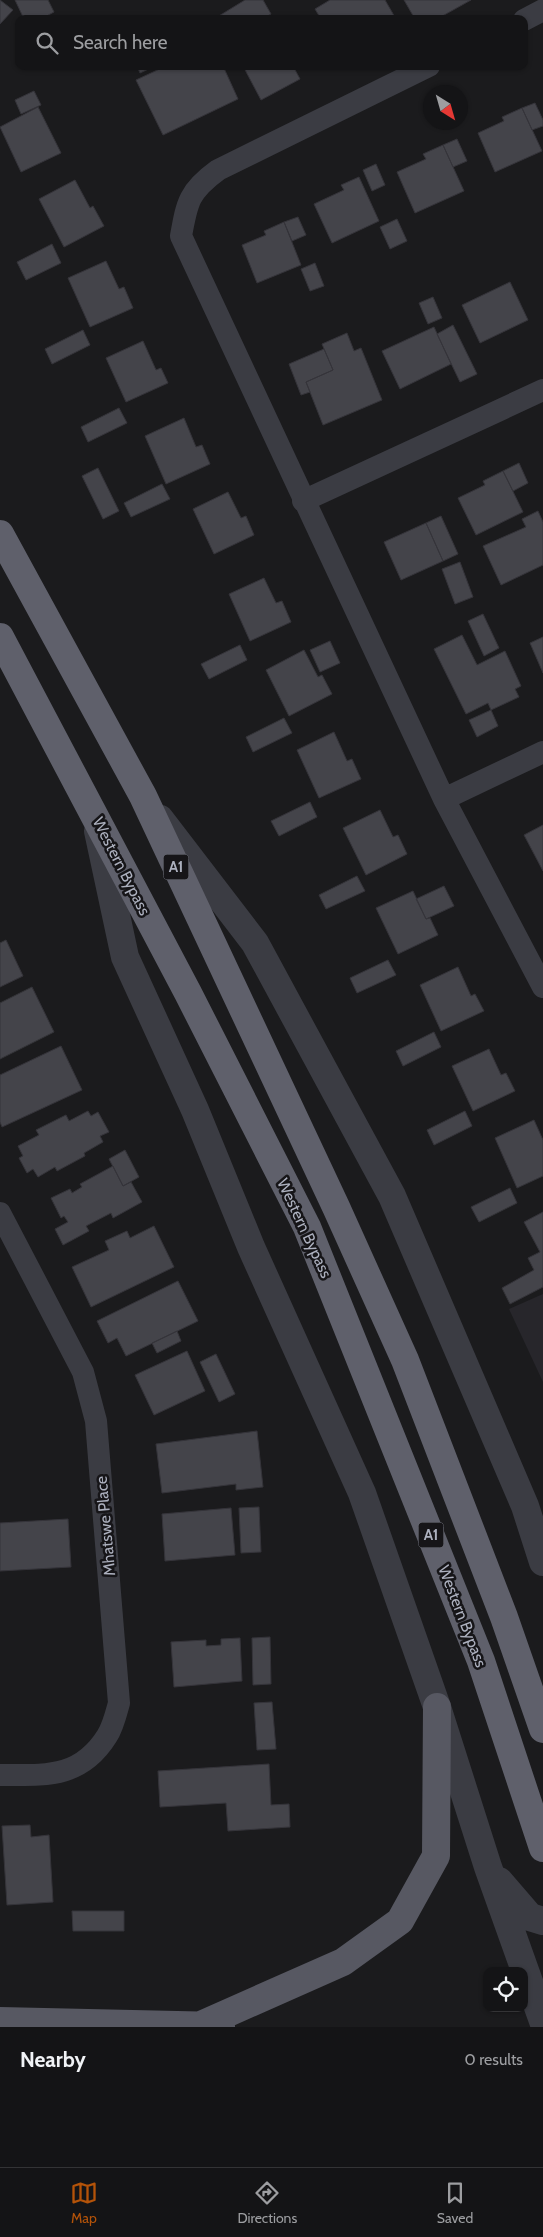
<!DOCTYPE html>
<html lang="en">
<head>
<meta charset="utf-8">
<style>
	:root { --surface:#141416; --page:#212123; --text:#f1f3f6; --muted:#9d9ea1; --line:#333335; --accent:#b45309 }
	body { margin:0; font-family:Cabin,sans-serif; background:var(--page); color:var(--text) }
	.controls { position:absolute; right:15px; bottom:15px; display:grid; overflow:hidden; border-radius:10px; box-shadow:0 1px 4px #0004 }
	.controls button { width:45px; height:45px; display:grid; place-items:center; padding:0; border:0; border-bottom:1px solid var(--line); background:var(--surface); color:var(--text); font:25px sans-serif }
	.compass { position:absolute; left:423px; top:85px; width:45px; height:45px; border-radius:50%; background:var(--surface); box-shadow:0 1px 4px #0004; rotate:143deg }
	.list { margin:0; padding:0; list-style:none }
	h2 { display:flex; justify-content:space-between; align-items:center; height:65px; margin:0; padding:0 20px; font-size:21px }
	h2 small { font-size:16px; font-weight:400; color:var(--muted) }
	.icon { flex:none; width:28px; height:28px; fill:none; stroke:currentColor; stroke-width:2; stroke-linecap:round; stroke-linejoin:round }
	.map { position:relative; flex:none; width:543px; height:2027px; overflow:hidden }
	.search { position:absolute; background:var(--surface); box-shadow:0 1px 4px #0004; left:15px; right:15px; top:15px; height:55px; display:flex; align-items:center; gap:12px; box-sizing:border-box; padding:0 18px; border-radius:10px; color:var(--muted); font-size:19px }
	.sheet { height:140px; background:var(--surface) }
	nav { display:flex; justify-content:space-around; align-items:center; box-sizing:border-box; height:70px; border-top:1px solid var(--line); background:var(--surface); font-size:14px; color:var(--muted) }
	nav a { display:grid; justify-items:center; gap:2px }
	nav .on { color:var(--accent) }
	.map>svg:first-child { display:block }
</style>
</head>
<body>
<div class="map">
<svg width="543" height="2027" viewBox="0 0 543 2027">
	<rect width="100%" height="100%" fill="#1b1b1d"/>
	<!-- built -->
	<path fill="#27262b" d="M 543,1294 L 543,1382 L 509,1309 Z"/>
	<!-- building -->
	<path fill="#44444a" stroke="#35343a" d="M 0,0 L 13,10 L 0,24 Z
		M 15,0 L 48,0 L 54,12 L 41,19 L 24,19 Z
		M 245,0 L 263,0 L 271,14 L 262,19 L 214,19 Z
		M 330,0 L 385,0 L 396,19 L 321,19 L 315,9 Z
		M 404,0 L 471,0 L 437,19 L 415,19 Z
		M 137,66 L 155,66 L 140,73 Z
		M 166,66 L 223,66 L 238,99 L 163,135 L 136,80 Z
		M 243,66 L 293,66 L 300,79 L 261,100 Z
		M 34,91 L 41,105 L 21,114 L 15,100 Z
		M 535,103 L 543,120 L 543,126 L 532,130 L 522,108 Z
		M 38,107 L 61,153 L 21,172 L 0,127 Z
		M 522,108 L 542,151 L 495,172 L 478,133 L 504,121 L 502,117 Z
		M 457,139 L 467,161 L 453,167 L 443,145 Z
		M 443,145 L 464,191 L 415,213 L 397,172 L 426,159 L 423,154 Z
		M 376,164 L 385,185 L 372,191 L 363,170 Z
		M 359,177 L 379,221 L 332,243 L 314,204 L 344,190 L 341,185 Z
		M 75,180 L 90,208 L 93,206 L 104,226 L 64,247 L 39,199 Z
		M 298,217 L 306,235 L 292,241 L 284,222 Z
		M 397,219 L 407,241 L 390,249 L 380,227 Z
		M 284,222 L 301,265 L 257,283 L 242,245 L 266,235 L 264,231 Z
		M 52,244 L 61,263 L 26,280 L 17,262 Z
		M 106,261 L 119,289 L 124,287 L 133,308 L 90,327 L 68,278 Z
		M 315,263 L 324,286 L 310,291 L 301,269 Z
		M 510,282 L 528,320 L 480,343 L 462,305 Z
		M 433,297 L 442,318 L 428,324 L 419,303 Z
		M 453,325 L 477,374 L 460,382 L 437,334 Z
		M 434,327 L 451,364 L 400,389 L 382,351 Z
		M 83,330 L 90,345 L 52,364 L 45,349 Z
		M 347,333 L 354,351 L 361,348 L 382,400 L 323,425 L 306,382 L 333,370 L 322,344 Z
		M 143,341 L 156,370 L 161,368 L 168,383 L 126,402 L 106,358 Z
		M 324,349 L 333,370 L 306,382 L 310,392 L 301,395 L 289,364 Z
		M 119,408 L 127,423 L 88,442 L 81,427 Z
		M 184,418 L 196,447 L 202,445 L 210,464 L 166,484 L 145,436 Z
		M 519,463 L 528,483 L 513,491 L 503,471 Z
		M 98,468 L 119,511 L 103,519 L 82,476 Z
		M 503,471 L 523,512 L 476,535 L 458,498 L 485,485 L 483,481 Z
		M 162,484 L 170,499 L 131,517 L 124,503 Z
		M 228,492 L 241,518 L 246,516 L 254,535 L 214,554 L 193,509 Z
		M 538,511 L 543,522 L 543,565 L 501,585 L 483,546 L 526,527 L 522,519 Z
		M 441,516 L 458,554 L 443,561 L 426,523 Z
		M 426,523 L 443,561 L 401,580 L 384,542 Z
		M 460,562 L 473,597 L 455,604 L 442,569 Z
		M 264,578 L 276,603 L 282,601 L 291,622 L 250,641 L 229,594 Z
		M 483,614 L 499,648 L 484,656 L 468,621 Z
		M 462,635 L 477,665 L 505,651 L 521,686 L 515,689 L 519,697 L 491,710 L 488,703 L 466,714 L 434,649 Z
		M 543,637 L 543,673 L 530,643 Z
		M 330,641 L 340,663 L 320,672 L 310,650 Z
		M 240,645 L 247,660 L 209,679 L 201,664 Z
		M 304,650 L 318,677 L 322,675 L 332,694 L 289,716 L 266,670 Z
		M 491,710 L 498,726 L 477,737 L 469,720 Z
		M 284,718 L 292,733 L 253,752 L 246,737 Z
		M 334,732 L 347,761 L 352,759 L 361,779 L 319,798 L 297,750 Z
		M 310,802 L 317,817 L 279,836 L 271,821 Z
		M 380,810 L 393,837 L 398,835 L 407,854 L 366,875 L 343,828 Z
		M 543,825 L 543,871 L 524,835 Z
		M 357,876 L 365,891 L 326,909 L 319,895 Z
		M 444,886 L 454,906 L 426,919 L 416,899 Z
		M 413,891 L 426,919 L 430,918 L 438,935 L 398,954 L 376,908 Z
		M 6,940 L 23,976 L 0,987 L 0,943 Z
		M 388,960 L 396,975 L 357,993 L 350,978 Z
		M 458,967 L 471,996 L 475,994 L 484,1011 L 441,1031 L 420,985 Z
		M 32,987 L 54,1032 L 0,1059 L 0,1003 Z
		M 434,1032 L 441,1047 L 403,1066 L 396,1051 Z
		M 61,1046 L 82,1090 L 2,1127 L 0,1122 L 0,1075 Z
		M 489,1049 L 501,1075 L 506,1073 L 515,1091 L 473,1111 L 452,1066 Z
		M 88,1111 L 91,1116 L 98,1112 L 109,1132 L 100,1136 L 103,1142 L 84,1153 L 85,1156 L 57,1171 L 55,1167 L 38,1177 L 33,1169 L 27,1173 L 19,1158 L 23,1156 L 18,1146 L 39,1135 L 36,1130 L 66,1115 L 69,1121 Z
		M 465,1111 L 472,1126 L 434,1145 L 427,1130 Z
		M 534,1120 L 543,1140 L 543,1176 L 517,1188 L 495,1138 Z
		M 125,1150 L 139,1177 L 123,1186 L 109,1159 Z
		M 113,1166 L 123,1186 L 131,1182 L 142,1202 L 113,1218 L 111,1213 L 86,1226 L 89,1231 L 63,1245 L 55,1229 L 68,1222 L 64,1216 L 61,1218 L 51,1198 L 70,1189 L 72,1193 L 82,1187 L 80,1184 Z
		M 510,1188 L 517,1203 L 479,1222 L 471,1207 Z
		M 543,1212 L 543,1287 L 510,1304 L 502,1288 L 534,1270 L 528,1258 L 540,1252 L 524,1222 Z
		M 154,1226 L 174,1267 L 91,1307 L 72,1267 L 109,1250 L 105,1241 L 127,1231 L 130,1238 Z
		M 178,1281 L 198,1321 L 126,1356 L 117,1338 L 108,1343 L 97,1321 Z
		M 177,1331 L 181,1341 L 157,1353 L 152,1343 Z
		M 187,1351 L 205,1391 L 154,1415 L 135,1375 Z
		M 216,1354 L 235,1394 L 219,1402 L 200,1362 Z
		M 257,1431 L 263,1487 L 236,1490 L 236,1484 L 162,1493 L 156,1444 Z
		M 259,1507 L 261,1552 L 241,1553 L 239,1508 Z
		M 231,1508 L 235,1555 L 165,1561 L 162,1514 Z
		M 68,1519 L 71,1567 L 0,1571 L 0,1523 Z
		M 270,1637 L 271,1684 L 253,1685 L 252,1638 Z
		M 240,1638 L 242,1681 L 174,1687 L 171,1642 L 206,1640 L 206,1646 L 221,1645 L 221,1639 Z
		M 272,1702 L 276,1749 L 257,1750 L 254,1703 Z
		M 269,1764 L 271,1805 L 289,1804 L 290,1827 L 228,1831 L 226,1803 L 160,1807 L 158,1771 Z
		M 30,1825 L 31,1837 L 49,1835 L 53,1902 L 7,1905 L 2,1826 Z
		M 72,1911 L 124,1911 L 124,1931 L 73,1931 Z"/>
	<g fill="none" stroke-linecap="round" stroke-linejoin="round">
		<!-- minor -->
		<path stroke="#3b3c43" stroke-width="22" d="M 524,20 L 543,10
			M 429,66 L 218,170 C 189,191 187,202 181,236 L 444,799 L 543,987
			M 303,501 L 543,390
			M 444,799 L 543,752
			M 0,1213 L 83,1372 L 96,1421 L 119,1703 C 116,1714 113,1727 107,1736 C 80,1779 45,1775 0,1775"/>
		<!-- tertiary -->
		<path stroke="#3b3c43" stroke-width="28" d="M 160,819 L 255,943 L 392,1196 L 525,1506 L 543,1562
			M 98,831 L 125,957 L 195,1110 L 251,1247 L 362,1493 L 437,1707 L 488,1867 L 543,2021
			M 499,1881 L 530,1917 L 543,1921"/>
		<!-- primary -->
		<path stroke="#575862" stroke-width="28" d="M 0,2021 L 221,2026
			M 203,2024 L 343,1962 L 400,1921 L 436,1856 L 437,1707"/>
		<!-- trunk -->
		<path stroke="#5f606b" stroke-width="28" d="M 0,534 L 143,796 L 336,1207 L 405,1360 L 504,1617 L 543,1729
			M 0,637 L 188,993 L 307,1227 L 481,1661 L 543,1848"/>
	</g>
	<g text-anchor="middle" stroke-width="5" stroke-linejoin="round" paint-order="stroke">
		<!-- shield labels -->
		<g fill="#161518" stroke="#7f828c" stroke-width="1">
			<rect x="163.5" y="854.5" width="25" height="25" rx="4"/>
			<rect x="418.5" y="1522.5" width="25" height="25" rx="4"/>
		</g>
		<g font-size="15" font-weight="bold" fill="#acb0be">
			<text x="176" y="872">A1</text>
			<text x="431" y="1540">A1</text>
		</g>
		<!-- street labels -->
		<g font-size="16" fill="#acb0be" stroke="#161518">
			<text transform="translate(122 866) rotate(63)" y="6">Western Bypass</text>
			<text transform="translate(305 1228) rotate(65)" y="6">Western Bypass</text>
			<text transform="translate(105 1526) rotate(-95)" y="6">Mhatswe Place</text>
			<text transform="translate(463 1616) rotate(69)" y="6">Western Bypass</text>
		</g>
	</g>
</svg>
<div class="controls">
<button><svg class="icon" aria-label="locate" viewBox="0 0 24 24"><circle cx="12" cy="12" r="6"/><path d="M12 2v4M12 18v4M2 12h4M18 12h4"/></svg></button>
</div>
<svg class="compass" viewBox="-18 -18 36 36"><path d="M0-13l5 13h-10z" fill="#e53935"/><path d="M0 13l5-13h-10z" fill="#9d9ea1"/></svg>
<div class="search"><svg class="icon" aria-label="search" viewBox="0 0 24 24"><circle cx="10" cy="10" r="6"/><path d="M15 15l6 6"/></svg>Search here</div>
</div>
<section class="sheet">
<h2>Nearby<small>0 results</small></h2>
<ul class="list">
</ul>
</section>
<nav>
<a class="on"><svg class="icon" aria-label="map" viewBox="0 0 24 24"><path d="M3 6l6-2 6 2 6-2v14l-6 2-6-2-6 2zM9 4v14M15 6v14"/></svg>Map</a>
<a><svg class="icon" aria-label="directions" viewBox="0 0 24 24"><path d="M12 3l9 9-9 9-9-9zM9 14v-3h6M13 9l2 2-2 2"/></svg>Directions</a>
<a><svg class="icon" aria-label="saved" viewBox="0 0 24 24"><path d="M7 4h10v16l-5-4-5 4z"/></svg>Saved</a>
</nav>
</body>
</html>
